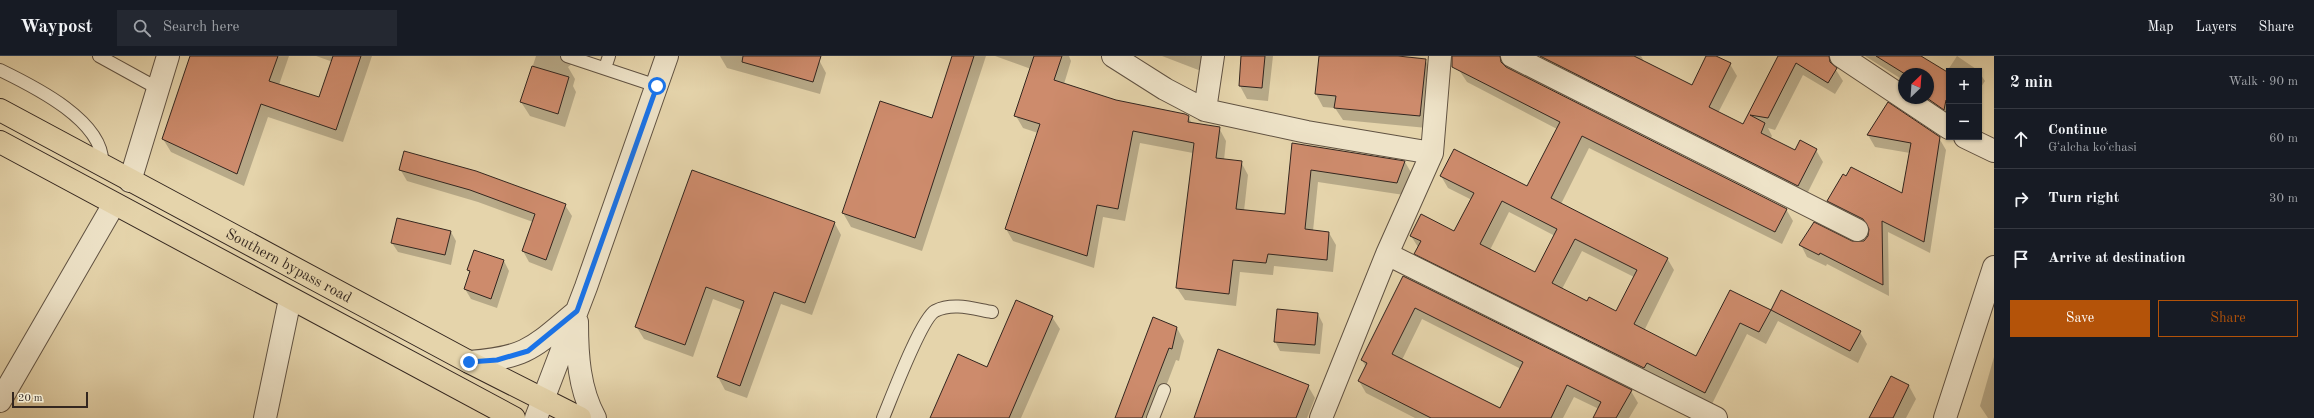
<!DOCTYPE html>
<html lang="en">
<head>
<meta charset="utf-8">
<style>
	:root { --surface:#171b24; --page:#242831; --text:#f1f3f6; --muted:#9ea1a6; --line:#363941; --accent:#b45309 }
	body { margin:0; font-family:"Old Standard TT",serif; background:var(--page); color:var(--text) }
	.controls { position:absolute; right:12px; top:12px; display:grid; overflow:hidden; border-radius:0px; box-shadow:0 1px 3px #0004 }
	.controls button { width:36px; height:36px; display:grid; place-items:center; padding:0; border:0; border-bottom:1px solid var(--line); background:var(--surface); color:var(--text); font:20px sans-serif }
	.compass { position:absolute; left:1898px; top:12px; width:36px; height:36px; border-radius:50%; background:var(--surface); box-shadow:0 1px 3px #0004; rotate:25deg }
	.scale { position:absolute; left:12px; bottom:10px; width:76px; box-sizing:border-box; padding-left:4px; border:2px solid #33261f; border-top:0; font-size:11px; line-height:14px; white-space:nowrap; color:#33261f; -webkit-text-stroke:3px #eee3c8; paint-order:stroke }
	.stop { position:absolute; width:12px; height:12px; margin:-9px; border:3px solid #1a73e8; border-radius:50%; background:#fff }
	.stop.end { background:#1a73e8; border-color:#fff; box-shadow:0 1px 4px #0008 }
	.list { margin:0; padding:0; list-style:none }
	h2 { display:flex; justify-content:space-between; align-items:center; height:52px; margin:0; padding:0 16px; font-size:17px }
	h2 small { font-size:13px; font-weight:400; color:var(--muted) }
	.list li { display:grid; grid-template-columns:26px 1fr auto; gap:12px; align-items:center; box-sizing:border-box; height:60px; padding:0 16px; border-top:1px solid var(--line) }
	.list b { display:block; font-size:15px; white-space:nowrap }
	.list p { margin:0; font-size:13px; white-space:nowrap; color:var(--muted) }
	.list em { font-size:13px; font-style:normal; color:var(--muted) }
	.actions { display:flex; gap:8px; padding:12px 16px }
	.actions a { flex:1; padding:9px 0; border:1px solid var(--accent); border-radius:0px; text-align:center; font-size:14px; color:var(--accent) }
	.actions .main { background:var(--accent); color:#fff }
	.icon { flex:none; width:22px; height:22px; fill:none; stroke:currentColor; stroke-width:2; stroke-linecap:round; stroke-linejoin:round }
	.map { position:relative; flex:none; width:1994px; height:362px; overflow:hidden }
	header { display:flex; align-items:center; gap:24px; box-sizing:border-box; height:56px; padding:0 20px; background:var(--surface); border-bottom:1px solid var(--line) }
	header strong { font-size:19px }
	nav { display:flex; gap:22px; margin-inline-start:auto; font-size:14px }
	.search { width:280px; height:36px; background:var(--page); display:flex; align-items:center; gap:10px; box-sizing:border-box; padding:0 14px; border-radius:0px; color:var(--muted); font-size:15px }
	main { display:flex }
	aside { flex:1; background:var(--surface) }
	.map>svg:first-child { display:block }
</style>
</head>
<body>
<header>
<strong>Waypost</strong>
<div class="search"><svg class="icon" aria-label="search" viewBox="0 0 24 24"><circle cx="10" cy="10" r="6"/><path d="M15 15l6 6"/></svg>Search here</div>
<nav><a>Map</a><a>Layers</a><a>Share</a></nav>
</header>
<main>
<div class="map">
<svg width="1994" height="362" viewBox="0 0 1994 362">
	<rect width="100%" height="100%" fill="#e5d4ab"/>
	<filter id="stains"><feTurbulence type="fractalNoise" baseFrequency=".005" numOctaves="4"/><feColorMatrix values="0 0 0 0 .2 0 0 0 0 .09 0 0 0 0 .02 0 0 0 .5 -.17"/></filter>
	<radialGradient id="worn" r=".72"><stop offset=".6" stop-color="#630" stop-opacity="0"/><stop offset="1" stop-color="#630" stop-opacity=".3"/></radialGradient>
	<!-- shadow -->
	<path fill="#0003" fill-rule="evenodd" d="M 192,0 L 289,0 L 279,29 L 320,43 L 333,6 L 316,0 L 372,0 L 343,86 L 268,61 L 244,130 L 171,96 L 163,83 Z
		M 536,0 L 582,0 L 568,11 L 575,23 L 573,30 L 576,36 L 565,71 L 530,60 L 521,46 Z
		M 720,0 L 806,0 L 819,4 L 826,17 L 820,38 L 727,12 Z
		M 953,0 L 986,0 L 922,195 L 851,171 L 843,157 L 932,63 Z
		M 995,0 L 1069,0 L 1071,5 L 1064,28 L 1103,41 L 1188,61 L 1192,67 L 1219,72 L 1226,85 L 1224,104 L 1241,106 L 1248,119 L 1244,155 L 1286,160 L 1293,88 L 1405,106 L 1412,118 L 1404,139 L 1318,126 L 1313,175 L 1329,177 L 1336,189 L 1333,216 L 1274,210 L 1273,219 L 1240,216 L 1236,250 L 1185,244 L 1177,232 L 1193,97 L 1140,87 L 1125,165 L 1103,161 L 1094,212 L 1013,185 L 1006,173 L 1038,77 L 1023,72 L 1016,60 L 1031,13 Z
		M 1162,0 L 1207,0 L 1201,15 Z
		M 1242,0 L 1273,0 L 1268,45 L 1247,43 L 1240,30 Z
		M 1320,0 L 1389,0 L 1425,4 L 1433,17 L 1427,72 L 1343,64 L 1335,52 L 1323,51 L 1316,38 Z
		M 1462,0 L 1641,0 L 1645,7 L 1692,31 L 1708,0 L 1714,0 L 1730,8 L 1737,20 L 1718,57 L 1744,70 L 1779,0 L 1846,0 L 1837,6 L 1836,14 L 1843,25 L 1835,38 L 1803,19 L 1775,74 L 1768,72 L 1772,80 L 1770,83 L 1795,95 L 1816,94 L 1823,106 L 1805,142 L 1507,7 L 1507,13 L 1786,153 L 1793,165 L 1782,188 L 1589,92 L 1561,148 L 1667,202 L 1674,214 L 1644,275 L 1697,302 L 1731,235 L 1771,255 L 1781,236 L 1860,276 L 1867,288 L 1858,307 L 1778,265 L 1766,288 L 1747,278 L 1712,348 L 1422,210 L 1415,198 L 1418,191 L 1411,180 L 1455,177 L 1472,144 L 1448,132 L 1441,120 L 1528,131 L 1557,73 L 1467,26 L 1459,14 ZM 1509,156 L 1555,180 L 1535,218 L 1490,194 ZM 1582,195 L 1634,221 L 1617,256 L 1587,246 L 1562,233 Z
		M 1865,0 L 1923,0 L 1922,2 L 1946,17 L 1957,0 L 1979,15 L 1949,15 L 1949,64 L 1916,42 L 1928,42 L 1928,18 L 1904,18 L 1904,28 L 1903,24 Z
		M 1979,16 L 1985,25 L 1979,34 Z
		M 1868,79 L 1939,82 L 1946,94 L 1930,197 L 1888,176 L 1889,240 L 1827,208 L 1826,210 L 1807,201 L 1801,189 L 1864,186 L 1869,180 L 1870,174 L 1835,156 L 1828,145 L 1847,121 L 1903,139 L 1910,97 L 1875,91 Z
		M 400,113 L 565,149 L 572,160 L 552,215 L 529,206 L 523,195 L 533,166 L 478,146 L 407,125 Z
		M 692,115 L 834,166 L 841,179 L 812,259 L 781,248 L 747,342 L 725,334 L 718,321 L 742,254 L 713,243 L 693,301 L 644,283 L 636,270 Z
		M 451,176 L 456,185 L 451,209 L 398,196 L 392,187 Z
		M 474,195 L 504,205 L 509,215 L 497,252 L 471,243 L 465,233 L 470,218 L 468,214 Z
		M 1403,221 L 1631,335 L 1638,347 L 1629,362 L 1594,362 L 1599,353 L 1574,341 L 1563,362 L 1415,362 L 1366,337 L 1359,325 L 1366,311 L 1362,304 ZM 1422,263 L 1521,313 L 1500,354 L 1402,304 Z
		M 1318,258 L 1323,268 L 1320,298 L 1280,295 L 1275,285 Z
		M 1052,261 L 1060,273 L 1021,362 L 931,362 L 988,313 Z
		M 1177,272 L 1184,285 L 1179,305 L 1176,304 L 1154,362 L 1116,362 Z
		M 1994,301 L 1994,362 L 1988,362 L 1980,350 Z
		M 1891,321 L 1909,330 L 1916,343 L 1906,362 L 1870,362 Z
		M 1308,330 L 1315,342 L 1307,362 L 1195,362 Z"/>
	<!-- building -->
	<path fill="#cd8b6c" stroke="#33261f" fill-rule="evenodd" d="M 190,0 L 278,0 L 269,25 L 319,41 L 333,0 L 361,0 L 336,74 L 261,48 L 237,118 L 162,83 Z
		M 743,0 L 821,0 L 813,26 L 742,6 Z
		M 952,0 L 974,0 L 915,182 L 842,157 L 880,45 L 932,62 Z
		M 1034,0 L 1062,0 L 1054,24 L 1116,44 L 1185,58 L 1189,60 L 1188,66 L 1220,71 L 1216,102 L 1242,105 L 1236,153 L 1285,158 L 1292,87 L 1405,105 L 1397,127 L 1311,114 L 1305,173 L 1329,176 L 1327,204 L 1268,198 L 1266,207 L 1233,204 L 1229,238 L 1176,232 L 1194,87 L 1133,75 L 1118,153 L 1097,149 L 1087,200 L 1005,173 L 1040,68 L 1014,60 Z
		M 1241,0 L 1265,0 L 1262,32 L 1239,30 Z
		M 1319,0 L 1398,0 L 1426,3 L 1420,60 L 1334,52 L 1336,40 L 1315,38 Z
		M 1452,0 L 1500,0 L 1501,6 L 1506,11 L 1787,153 L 1775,176 L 1582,80 L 1551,142 L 1668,202 L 1634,268 L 1696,300 L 1730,234 L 1771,254 L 1759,276 L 1740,267 L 1705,337 L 1647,307 L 1644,312 L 1414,198 L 1421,185 L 1410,180 L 1421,158 L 1454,175 L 1474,137 L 1440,120 L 1454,93 L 1527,130 L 1560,66 L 1452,11 ZM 1502,145 L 1557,173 L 1535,216 L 1480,188 ZM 1575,183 L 1637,214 L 1616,255 L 1589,241 L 1587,245 L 1552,227 Z
		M 1540,0 L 1634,0 L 1692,29 L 1706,0 L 1716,0 L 1731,7 L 1709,51 L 1743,68 L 1778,0 L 1829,0 L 1830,6 L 1837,12 L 1828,27 L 1796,7 L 1768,62 L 1750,59 L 1765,67 L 1761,77 L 1795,94 L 1800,84 L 1817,93 L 1798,130 Z
		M 1876,0 L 1921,0 L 1949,17 L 1949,46 L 1946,44 L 1944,54 L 1927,42 L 1928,18 L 1905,18 Z
		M 532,10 L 569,21 L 558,58 L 520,46 Z
		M 1888,46 L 1940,81 L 1924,186 L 1882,165 L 1883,229 L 1820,197 L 1819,199 L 1799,189 L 1814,166 L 1852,185 L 1864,185 L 1868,180 L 1869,173 L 1863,163 L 1827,145 L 1843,118 L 1846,120 L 1851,111 L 1902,137 L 1911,87 L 1867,79 Z
		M 404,95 L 476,115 L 566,148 L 546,204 L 522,195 L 535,158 L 470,134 L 399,114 Z
		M 692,114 L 835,166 L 805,247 L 774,236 L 740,330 L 717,321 L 744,245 L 706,231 L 685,289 L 635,271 Z
		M 397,162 L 451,175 L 445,199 L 391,187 Z
		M 474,194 L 504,204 L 491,243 L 464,233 L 470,215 L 467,214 Z
		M 1403,220 L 1632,334 L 1616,362 L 1593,362 L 1601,346 L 1567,329 L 1551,362 L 1431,362 L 1358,325 L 1367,307 L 1361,304 ZM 1415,252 L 1523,306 L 1500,352 L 1392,298 Z
		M 1781,234 L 1861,275 L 1850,295 L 1771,254 Z
		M 1016,244 L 1053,260 L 1009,362 L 930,362 L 958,298 L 987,311 Z
		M 1277,253 L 1318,257 L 1315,289 L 1274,286 Z
		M 1153,261 L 1177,271 L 1172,293 L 1169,292 L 1142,362 L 1115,362 Z
		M 1218,293 L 1309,329 L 1296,362 L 1194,362 Z
		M 1891,320 L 1909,329 L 1893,362 L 1869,362 Z"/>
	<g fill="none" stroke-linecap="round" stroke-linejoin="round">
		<!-- service casing -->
		<g stroke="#605242" stroke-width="14">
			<path id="service" d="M 99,0 L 157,32
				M 567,0 L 657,30
				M 605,12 L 609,0
				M 0,14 C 33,30 107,66 102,110
				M 883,362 C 891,343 921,263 935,255 C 953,246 974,253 992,256
				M 1153,362 L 1164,334"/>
		</g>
		<!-- minor casing -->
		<g stroke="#605242" stroke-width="24">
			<path id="minor" d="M 1113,0 L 1165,33 L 1205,54 L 1307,76 L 1432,97
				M 1512,0 L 1857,174
				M 1841,0 L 1949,72
				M 1205,54 L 1213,0
				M 1965,81 L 1994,95
				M 130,125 L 168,0
				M 1387,198 L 1716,362
				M 0,345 L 114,148
				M 265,362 L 290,243
				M 1321,362 L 1387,198 L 1432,97 L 1440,0
				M 1945,362 L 1994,211"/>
		</g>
		<!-- tertiary casing -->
		<g stroke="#605242" stroke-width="24">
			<path id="tertiary" d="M 577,266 C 577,299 579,333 595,362
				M 469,306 C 527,302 534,291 576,256
				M 536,362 L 586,231 L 667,0"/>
		</g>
		<!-- trunk casing -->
		<g stroke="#33261f" stroke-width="24">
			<g id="trunk">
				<path id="s1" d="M 0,54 L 469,306 L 580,362"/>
				<path d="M 0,86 L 514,362"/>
			</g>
		</g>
		<!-- service -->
		<use href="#service" stroke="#eee3c8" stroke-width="12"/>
		<!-- minor -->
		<use href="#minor" stroke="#eee3c8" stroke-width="22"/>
		<!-- tertiary -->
		<use href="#tertiary" stroke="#eee3c8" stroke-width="22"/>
		<!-- trunk -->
		<use href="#trunk" stroke="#e5d4ab" stroke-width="22"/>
	</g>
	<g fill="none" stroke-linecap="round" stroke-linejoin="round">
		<!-- route -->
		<path stroke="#1a73e8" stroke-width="5" d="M 469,306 L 497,304 L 528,295 L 577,255 L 657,30"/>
	</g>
	<g text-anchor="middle" stroke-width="3" stroke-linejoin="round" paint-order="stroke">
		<!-- street labels -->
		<g font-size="15" fill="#33261f" stroke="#eee3c8">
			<text dy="5" stroke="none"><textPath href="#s1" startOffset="328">Southern bypass road</textPath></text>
		</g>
	</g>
	<rect width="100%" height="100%" filter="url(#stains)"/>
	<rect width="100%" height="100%" fill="url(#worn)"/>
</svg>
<div class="controls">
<button>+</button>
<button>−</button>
</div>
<svg class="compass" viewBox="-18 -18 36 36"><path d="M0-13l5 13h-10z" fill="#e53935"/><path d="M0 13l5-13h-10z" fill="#9ea1a6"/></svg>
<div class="scale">20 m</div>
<div class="stop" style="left:657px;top:30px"></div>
<div class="stop end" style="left:469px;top:306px"></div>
</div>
<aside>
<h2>2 min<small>Walk · 90 m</small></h2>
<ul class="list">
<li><svg class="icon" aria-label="ahead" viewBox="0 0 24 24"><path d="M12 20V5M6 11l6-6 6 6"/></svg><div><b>Continue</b><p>Gʻalcha koʻchasi</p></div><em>60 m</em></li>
<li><svg class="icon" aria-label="right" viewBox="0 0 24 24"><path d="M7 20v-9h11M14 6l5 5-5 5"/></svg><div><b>Turn right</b></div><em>30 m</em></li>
<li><svg class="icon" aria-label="arrive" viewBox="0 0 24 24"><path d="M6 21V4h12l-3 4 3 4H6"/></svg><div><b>Arrive at destination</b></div></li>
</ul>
<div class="actions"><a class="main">Save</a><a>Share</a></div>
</aside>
</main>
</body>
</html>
